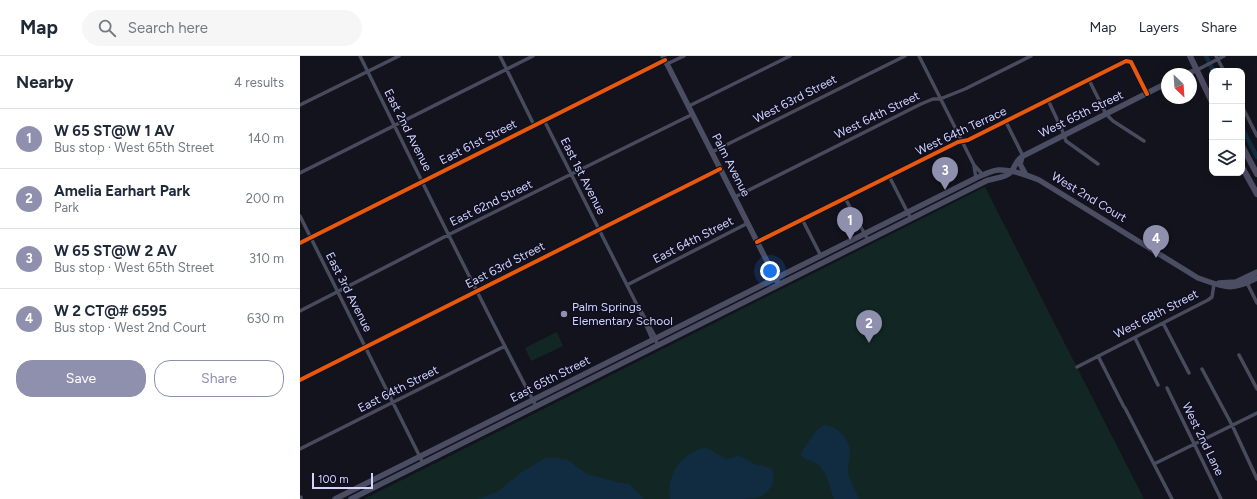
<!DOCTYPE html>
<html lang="en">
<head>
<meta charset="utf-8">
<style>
	:root { --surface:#fff; --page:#f6f6f7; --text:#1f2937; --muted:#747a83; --line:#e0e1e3; --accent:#8f90ae }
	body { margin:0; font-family:Figtree,sans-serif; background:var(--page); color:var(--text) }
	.controls { position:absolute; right:12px; top:12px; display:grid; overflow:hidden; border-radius:8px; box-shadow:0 2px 10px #0003 }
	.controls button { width:36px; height:36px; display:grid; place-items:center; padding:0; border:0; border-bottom:1px solid var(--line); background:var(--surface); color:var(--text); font:20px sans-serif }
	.compass { position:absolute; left:861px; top:12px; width:36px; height:36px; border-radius:50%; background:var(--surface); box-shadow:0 2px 10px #0003; rotate:155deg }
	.scale { position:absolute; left:12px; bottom:10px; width:61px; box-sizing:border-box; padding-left:4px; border:2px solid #d2d4fc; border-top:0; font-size:11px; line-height:14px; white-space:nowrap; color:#d2d4fc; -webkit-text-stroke:3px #0f0f21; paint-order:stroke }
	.you { position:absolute; left:470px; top:215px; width:14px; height:14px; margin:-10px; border:3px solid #fff; border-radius:50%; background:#1a73e8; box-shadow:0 0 0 6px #1a73e833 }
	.badge { display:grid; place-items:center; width:26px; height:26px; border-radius:50%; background:var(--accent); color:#fff; font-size:13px; font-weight:700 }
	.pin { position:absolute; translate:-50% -33px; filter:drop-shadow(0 1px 2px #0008) }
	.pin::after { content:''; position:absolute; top:21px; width:14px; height:12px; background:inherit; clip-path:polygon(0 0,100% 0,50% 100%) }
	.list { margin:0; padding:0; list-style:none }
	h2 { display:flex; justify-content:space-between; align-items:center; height:52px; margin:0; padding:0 16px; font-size:17px }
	h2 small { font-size:13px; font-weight:400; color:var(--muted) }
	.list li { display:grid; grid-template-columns:26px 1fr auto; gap:12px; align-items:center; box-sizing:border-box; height:60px; padding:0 16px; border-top:1px solid var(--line) }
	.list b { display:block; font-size:15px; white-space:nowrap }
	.list p { margin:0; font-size:13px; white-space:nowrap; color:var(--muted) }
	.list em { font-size:13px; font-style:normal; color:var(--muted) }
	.actions { display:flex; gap:8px; padding:12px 16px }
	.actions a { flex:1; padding:9px 0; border:1px solid var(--accent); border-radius:16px; text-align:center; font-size:14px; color:var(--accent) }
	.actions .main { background:var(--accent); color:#fff }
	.icon { flex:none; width:22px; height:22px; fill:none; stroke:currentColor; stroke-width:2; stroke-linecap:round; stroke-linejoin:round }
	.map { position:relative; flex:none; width:957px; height:443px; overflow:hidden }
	header { display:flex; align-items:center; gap:24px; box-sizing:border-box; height:56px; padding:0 20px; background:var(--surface); border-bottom:1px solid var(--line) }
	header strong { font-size:19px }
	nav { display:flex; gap:22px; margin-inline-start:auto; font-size:14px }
	.search { width:280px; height:36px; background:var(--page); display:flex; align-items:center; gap:10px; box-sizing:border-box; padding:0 14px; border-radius:22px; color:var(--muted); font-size:15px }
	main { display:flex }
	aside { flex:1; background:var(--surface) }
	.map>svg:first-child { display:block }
</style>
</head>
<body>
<header>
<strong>Map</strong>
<div class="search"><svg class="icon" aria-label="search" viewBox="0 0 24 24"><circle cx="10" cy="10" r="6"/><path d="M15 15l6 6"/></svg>Search here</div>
<nav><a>Map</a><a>Layers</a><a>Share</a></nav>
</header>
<main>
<aside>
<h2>Nearby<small>4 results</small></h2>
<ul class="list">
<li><span class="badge">1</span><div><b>W 65 ST@W 1 AV</b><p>Bus stop · West 65th Street</p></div><em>140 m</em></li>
<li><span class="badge">2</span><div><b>Amelia Earhart Park</b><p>Park</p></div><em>200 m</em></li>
<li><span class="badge">3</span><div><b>W 65 ST@W 2 AV</b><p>Bus stop · West 65th Street</p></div><em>310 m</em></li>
<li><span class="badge">4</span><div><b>W 2 CT@# 6595</b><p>Bus stop · West 2nd Court</p></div><em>630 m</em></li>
</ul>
<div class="actions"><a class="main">Save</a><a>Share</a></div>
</aside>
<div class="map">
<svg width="957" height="443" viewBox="0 0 957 443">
	<rect width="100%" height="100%" fill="#13131d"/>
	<!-- green -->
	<path fill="#122724" d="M 685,131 L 844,443 L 64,443 Z
		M 257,276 L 263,290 L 231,305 L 225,292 Z"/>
	<!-- water -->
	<path fill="#112b40" d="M 524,369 C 537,369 550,383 550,396 C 550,403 547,410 548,417 C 550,426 556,435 559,443 L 534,443 C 530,432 527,416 517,408 C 512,404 505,405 501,399 L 502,395 L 516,375 Z
		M 404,392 L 409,393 L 426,403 L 439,400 L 442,401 L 455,408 L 471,412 C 479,425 469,438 456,442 C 449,443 439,443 431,443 C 411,443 390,443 370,443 C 366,420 381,397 404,392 Z
		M 245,402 L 255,402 L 268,404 L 287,418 L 317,426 L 329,428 L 344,443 L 177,443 L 197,436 L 223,415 Z"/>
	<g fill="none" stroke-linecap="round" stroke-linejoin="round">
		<!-- canal -->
		<path stroke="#112b40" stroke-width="4.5" d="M 906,0 L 913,15
			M 942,72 L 957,101"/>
		<!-- street -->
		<path stroke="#484b5d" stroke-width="3.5" d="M 60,0 C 118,117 175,235 236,350
			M 200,0 L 234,69
			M 619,0 L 674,109 L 683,119
			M 916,0 L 924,15
			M 367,8 L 384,0
			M 897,14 L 924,0
			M 789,24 L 806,58 L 813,65 L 844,85
			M 748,44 L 762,74 L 766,85 L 798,108
			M 0,49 L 99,0
			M 389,50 L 490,0
			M 942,50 L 957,80
			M 244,64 L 337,249 L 353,285
			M 706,66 L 723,100
			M 412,96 L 605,0
			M 674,110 L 676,122
			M 0,117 L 233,0
			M 589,120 L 611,163
			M 435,141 L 621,48 L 633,43 L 640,43 L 665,33 L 731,0
			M 545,142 L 568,184
			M 0,160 L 123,407
			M 502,163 L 521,200
			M 457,186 L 658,86 L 668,84 L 826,5 L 831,6 L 847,38
			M 0,187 L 365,4
			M 947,227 L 957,247
			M 327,229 L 448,167
			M 0,255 L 148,179 L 393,58
			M 341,255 L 356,282 L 357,290
			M 863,267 L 889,317
			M 835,282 L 858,329
			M 939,299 L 957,333
			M 798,300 L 824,351
			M 777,311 L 908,244 L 912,241 L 914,228
			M 902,313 L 932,369 L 957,423
			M 0,324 L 420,113
			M 867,332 L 921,443
			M 825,352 L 872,443
			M 0,393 L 205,290
			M 854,408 L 957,357"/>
		<!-- secondary -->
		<path stroke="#4b4e63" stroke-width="5.5" d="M 363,0 L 477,225
			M 885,18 L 897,14
			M 722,101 L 720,108 L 726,119
			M 919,227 L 936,226 L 957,216
			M 0,442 L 0,443
			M 35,443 L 676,122 C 683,119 690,115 698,114 C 711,113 727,119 739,124 L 898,222 C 924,231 931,236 957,222
			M 51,443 L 686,125 C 693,122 706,122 711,116 C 716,110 714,106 723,100 L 867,27"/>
		<!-- primary -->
		<path stroke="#4f4b63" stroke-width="6" d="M 890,0 L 912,46
			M 942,90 L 957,118
			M 942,111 L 957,138"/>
		<!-- cycleway casing -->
		<g stroke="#0f0f21" stroke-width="6">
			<path id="cycleway" d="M 457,186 L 658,86 L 668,84 L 826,5 L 831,6 L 847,38
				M 0,187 L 365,4
				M 0,324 L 420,113"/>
		</g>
		<!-- cycleway -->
		<use href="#cycleway" stroke="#e8590c" stroke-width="4"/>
	</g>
	<!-- markers -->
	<circle fill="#8f90ae" stroke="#0f0f21" stroke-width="1.5" cx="264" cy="258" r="4"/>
	<g text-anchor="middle" stroke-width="3" stroke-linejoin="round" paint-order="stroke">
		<!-- street labels -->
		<g font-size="12" fill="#d2d4fc" stroke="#0f0f21">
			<text transform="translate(495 43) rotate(-27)" y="4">West 63rd Street</text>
			<text transform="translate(781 58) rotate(-26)" y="4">West 65th Street</text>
			<text transform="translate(577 59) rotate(-26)" y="4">West 64th Street</text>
			<text transform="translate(108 74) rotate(63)" y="4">East 2nd Avenue</text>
			<text transform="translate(661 75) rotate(-25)" y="4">West 64th Terrace</text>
			<text transform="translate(178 86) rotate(-27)" y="4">East 61st Street</text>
			<text transform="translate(431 109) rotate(63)" y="4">Palm Avenue</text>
			<text transform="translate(283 120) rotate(63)" y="4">East 1st Avenue</text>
			<text transform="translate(789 141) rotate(31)" y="4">West 2nd Court</text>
			<text transform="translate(191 147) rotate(-26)" y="4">East 62nd Street</text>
			<text transform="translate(393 184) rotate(-27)" y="4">East 64th Street</text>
			<text transform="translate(205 209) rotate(-27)" y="4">East 63rd Street</text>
			<text transform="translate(49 236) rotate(63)" y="4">East 3rd Avenue</text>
			<text transform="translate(856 258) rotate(-27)" y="4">West 68th Street</text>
			<text transform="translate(250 323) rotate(-27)" y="4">East 65th Street</text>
			<text transform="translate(98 333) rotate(-27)" y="4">East 64th Street</text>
			<text transform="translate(903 383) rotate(64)" y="4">West 2nd Lane</text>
		</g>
		<!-- poi labels -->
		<g font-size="12" fill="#d2d4fc" stroke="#0f0f21" text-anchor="start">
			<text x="272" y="255">Palm Springs<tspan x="272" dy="14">Elementary School</tspan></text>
		</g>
	</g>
</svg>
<div class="controls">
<button>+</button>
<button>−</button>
<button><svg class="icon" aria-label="layers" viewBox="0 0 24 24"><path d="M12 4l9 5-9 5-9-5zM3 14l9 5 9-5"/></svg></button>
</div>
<svg class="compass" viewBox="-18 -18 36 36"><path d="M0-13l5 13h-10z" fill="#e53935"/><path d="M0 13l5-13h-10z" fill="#747a83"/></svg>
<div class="scale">100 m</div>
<div class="you"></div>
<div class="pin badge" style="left:550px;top:184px">1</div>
<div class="pin badge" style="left:569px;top:287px">2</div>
<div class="pin badge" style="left:645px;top:134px">3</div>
<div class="pin badge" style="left:856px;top:202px">4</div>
</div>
</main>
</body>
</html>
